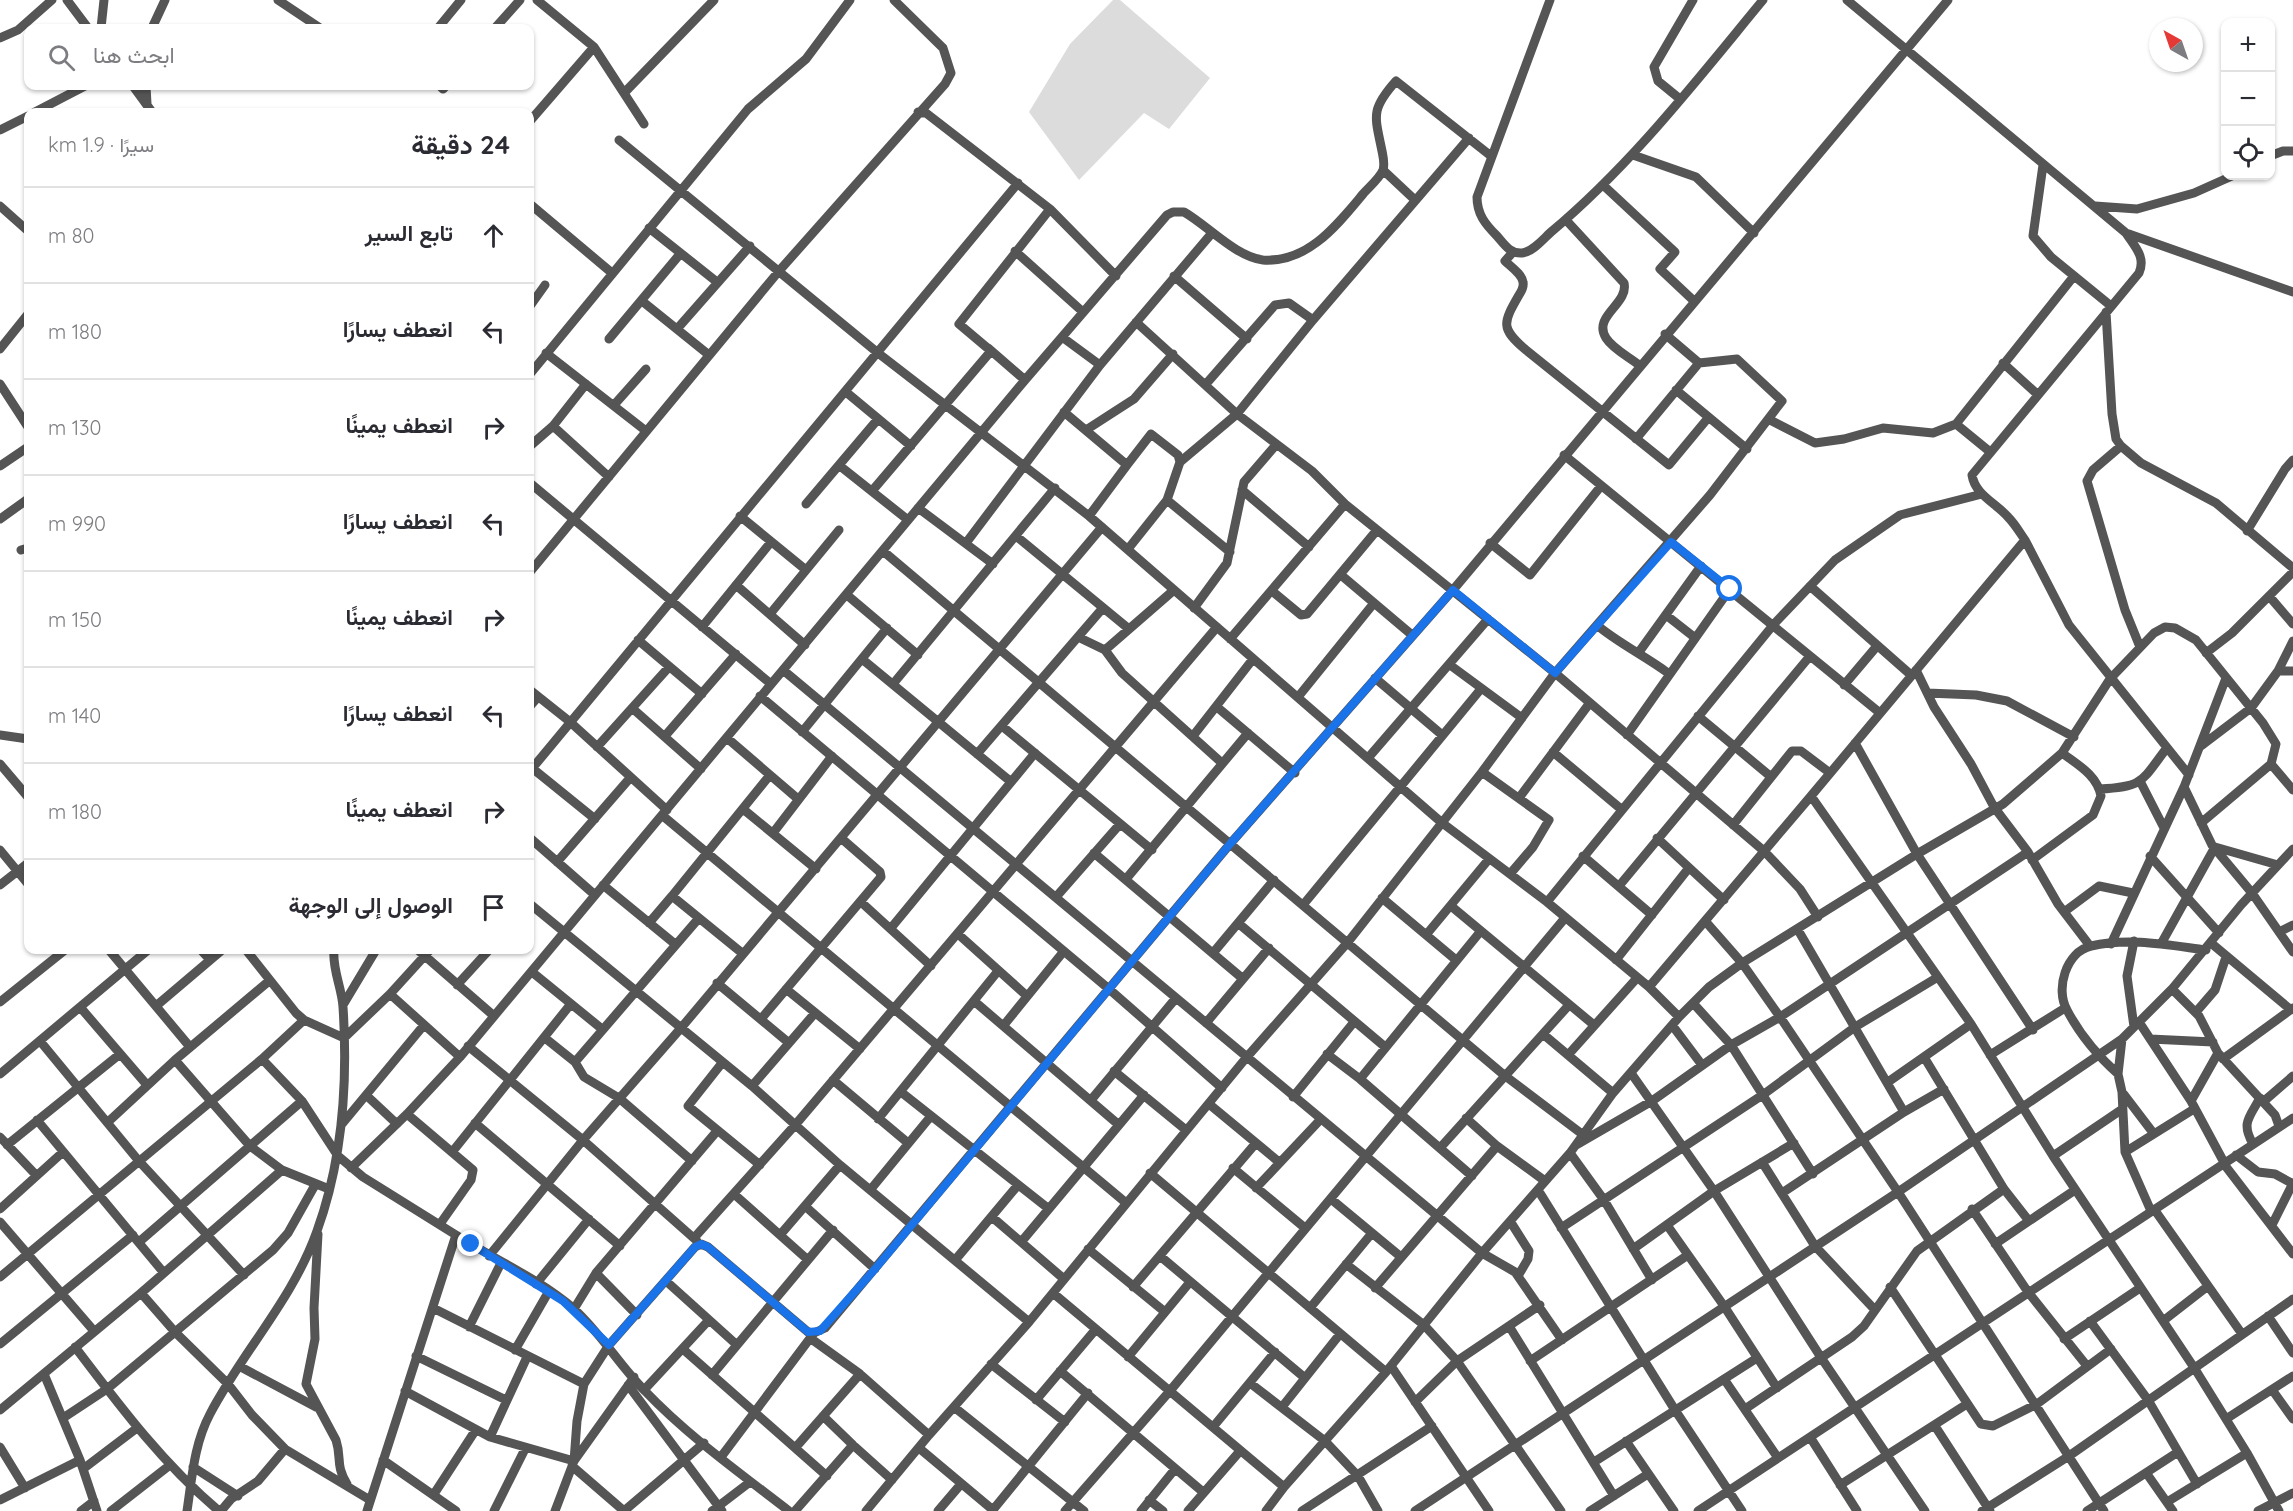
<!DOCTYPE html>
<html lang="ar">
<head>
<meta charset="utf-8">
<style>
	:root { --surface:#fff; --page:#f7f7f7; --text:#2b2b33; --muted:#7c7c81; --line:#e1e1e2 }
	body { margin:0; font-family:Quicksand,Vazirmatn,sans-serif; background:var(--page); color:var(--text); direction:rtl }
	.controls { position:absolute; right:18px; top:18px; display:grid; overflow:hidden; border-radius:12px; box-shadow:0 2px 4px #0004 }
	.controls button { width:54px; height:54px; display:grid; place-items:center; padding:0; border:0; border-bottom:2px solid var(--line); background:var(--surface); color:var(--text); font:30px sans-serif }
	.compass { position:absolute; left:2149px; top:18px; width:54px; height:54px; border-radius:50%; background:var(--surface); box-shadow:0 2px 4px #0004; rotate:320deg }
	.stop { position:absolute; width:18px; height:18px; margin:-14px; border:4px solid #1a73e8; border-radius:50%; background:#fff }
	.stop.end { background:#1a73e8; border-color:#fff; box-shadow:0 2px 6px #0008 }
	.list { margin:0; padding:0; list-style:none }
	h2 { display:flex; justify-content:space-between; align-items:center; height:78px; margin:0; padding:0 24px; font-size:26px }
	h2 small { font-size:20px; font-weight:400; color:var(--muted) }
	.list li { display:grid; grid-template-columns:39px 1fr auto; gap:18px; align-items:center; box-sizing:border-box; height:96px; padding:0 24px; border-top:2px solid var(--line) }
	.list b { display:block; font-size:22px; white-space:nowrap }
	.list em { font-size:20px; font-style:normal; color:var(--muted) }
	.icon { flex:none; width:33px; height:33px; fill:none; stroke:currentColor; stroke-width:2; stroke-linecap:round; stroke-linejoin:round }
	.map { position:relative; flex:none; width:2293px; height:1511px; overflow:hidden; direction:ltr }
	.search { position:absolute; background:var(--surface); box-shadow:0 2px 4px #0004; left:24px; top:24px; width:510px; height:66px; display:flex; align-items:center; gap:15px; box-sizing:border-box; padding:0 21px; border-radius:12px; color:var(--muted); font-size:22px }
	.panel { position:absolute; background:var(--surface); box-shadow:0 2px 4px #0004; left:24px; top:108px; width:510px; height:846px; border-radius:12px; direction:rtl }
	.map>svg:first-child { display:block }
</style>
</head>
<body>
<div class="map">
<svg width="2293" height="1511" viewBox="0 0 2293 1511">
	<rect width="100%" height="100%" fill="#fff"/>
	<!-- green -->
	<path fill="#dcdcdc" d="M 1113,0 L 1120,0 L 1210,78 L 1169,129 L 1144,113 L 1079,180 L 1029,112 L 1070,44 Z"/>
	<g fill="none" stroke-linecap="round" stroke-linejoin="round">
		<!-- minor -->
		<path stroke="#555" stroke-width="9" d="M 67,0 L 88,28
			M 278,0 L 320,28
			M 537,0 L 594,47 L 644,124
			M 1550,0 L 1477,197 C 1477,214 1485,224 1497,236 C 1504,244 1510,254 1522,253 C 1533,252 1544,238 1551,232 C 1632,164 1696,81 1763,0
			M 1847,0 L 2126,233 C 2135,247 2146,257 2139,273 L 1972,475 C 1975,495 1996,503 2008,517 C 2015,524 2020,533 2025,540 L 1811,796 L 1971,1024 L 2053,1156 L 2195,1369 L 2247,1453 L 2279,1511
			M 101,28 L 104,0
			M 152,28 L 165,0
			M 438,28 L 461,0
			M 495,28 L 520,0
			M 0,38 L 18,30 L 52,0
			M 133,86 L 152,112
			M 146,86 L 147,104
			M 440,86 L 443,89 L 446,86
			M 625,92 L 714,0
			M 1680,99 L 1658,81 L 1654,67 L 1693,0
			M 35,112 L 85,86
			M 918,112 L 926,113 L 1050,209 L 1116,276
			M 530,121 L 594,47
			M 0,130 L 28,116
			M 619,140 L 878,353 L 1089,516 L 1441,822 L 1547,902 L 1649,987 L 1679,1017
			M 1633,155 L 1696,177 L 1754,233
			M 2270,156 L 2283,151 L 2293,151
			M 2043,165 L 2033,236 L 2051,257 L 2111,306
			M 1383,170 L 1415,200
			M 1603,185 L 1675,252 L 1660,269 L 1694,301
			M 530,204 L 612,273
			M 0,206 L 28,231
			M 2095,206 L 2137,209 L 2194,193 L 2232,176
			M 1566,220 L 1624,283 C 1629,304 1592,316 1606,338 C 1613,349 1629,357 1639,365
			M 649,228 L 717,282
			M 2126,233 L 2293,292
			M 1015,251 L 1083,312
			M 1513,252 L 1505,261 C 1510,266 1522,274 1523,282 C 1524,287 1521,292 1519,295 C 1503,323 1500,328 1526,350 L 1669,465 L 1708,418
			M 1174,276 L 1247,339
			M 642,301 L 709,355
			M 530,306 L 545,285
			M 2106,312 L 2112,414 L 2116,439 L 2121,446 L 2141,463 L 2216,503 L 2293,568
			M 1136,322 L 1237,414 L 1312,471 L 1345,504 L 1555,673 L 1764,851 L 1800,889 L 1818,917
			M 677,329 L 750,246
			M 1665,334 L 1699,363
			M 1062,337 L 1100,365
			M 609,339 L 680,254
			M 988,348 L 1025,380
			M 0,349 L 28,314
			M 546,353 L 646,431
			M 2003,363 L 2037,394
			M 530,374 L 748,109 L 806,59 L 850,0
			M 0,384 L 28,427
			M 1206,384 L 1275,305 L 1289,303 L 1313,320
			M 1676,390 L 1747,449
			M 846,392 L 911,446
			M 614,405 L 646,369
			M 1064,412 L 1127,465 L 1151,434 L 1178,455 L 1180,462
			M 1770,420 L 1815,443 L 1844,439 L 1883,428 L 1933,433 L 1956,424 L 2074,276
			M 1956,424 L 1989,451
			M 553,426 L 609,477
			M 1086,430 L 1134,399 L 1173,354
			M 530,446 L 553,426 L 586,384
			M 2121,446 L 2093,470 L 2087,481 L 2125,610 L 2140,647
			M 1564,455 L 1880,713
			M 0,466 L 28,447
			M 840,466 L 908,520
			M 530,483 L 771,684
			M 1242,490 L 1309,547
			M 872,491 L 991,351 L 959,324 L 1050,209
			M 1167,500 L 1230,552
			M 806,504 L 878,419
			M 918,508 L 993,564
			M 740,516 L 806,570
			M 1089,516 L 1127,465
			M 0,519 L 28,499
			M 2247,531 L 2285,469 L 2293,460
			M 1016,536 L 1129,629
			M 2025,540 L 2069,625 L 2189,775
			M 966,543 L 1100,365 L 1212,233
			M 1490,543 L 1530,575 L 1601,486
			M 1128,549 L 1167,500 L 1180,462 L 1237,414 L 1313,320 L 1469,138
			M 21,550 L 28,548
			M 883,551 L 1504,1075 L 1582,1134
			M 530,572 L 779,271 L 945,84 L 951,73 L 943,48 L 894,0
			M 1341,575 L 1412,635
			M 736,585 L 805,645
			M 1810,586 L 1911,675
			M 1272,591 L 1301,615 L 1307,614 L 1377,530
			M 847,595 L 918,655
			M 2269,596 L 2293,624
			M 1194,608 L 1227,563 L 1244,482 L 1275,446
			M 770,614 L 839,530
			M 1666,615 L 1694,637
			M 1598,626 C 1620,644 1645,656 1668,673
			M 702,627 L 771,542
			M 1078,637 L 1105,650 L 1122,673 L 1222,763
			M 1230,639 L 1345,504
			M 638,640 L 702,694
			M 1105,650 L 1174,590
			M 1639,652 L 1701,566
			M 2206,653 L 2232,633 L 2293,572
			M 862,659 L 1010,781
			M 1450,665 L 1522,718
			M 783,670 L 1482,1253 L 1515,1272 L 1562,1340
			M 1916,670 L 1934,707 L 1971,764 L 1994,807 L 2028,852 L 2058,904 L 2090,946
			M 2278,671 L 2293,641
			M 1375,678 L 1441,734
			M 893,684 L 1055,488
			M 1844,685 L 1877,646
			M 530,690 L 569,721 L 667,810
			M 1927,693 L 1976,695 L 2007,701 L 2074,737
			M 760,696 L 1109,989 L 1222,1088
			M 1298,697 L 1374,603
			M 530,706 L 538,697
			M 1217,707 L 1295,773
			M 632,708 L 701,769
			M 1698,716 L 1770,776
			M 1002,726 L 1152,850
			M 802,732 L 887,628
			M 0,735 L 28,739
			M 1627,735 L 1730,589
			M 665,736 L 736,654
			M 1193,736 L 1253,659
			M 727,738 L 798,799
			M 1855,743 L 1917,854 L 2033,1030
			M 2201,746 L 2251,708 L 2278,671 L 2293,671
			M 597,747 L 669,667
			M 1553,752 L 1621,809
			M 977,754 L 1102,609
			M 1368,758 L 1488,619
			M 0,764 L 28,797
			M 2271,764 L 2293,790
			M 532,768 L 595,819
			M 530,771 L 1018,183
			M 1482,772 L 1549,820 L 1533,847 L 1510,874
			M 2141,783 L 2164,828
			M 2184,787 L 2212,845 L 2252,893 L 2293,952
			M 2100,789 C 2143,787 2141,782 2166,749
			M 1519,798 L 1589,704
			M 743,809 L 816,869
			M 663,816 L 1125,1202
			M 1733,825 L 1792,751 L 1801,751 L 1830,773
			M 773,833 L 832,756
			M 530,838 L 595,895
			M 1657,838 L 1724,900
			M 0,850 L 28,884
			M 1094,853 L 1242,978
			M 1583,856 L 1652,915
			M 2150,856 L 2219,933
			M 2032,860 L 2093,815 L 2101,796 C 2097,775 2078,765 2062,753
			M 557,862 L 630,778
			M 1126,879 L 1248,733
			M 0,885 L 28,863
			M 603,885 L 675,944
			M 1619,886 L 1810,656
			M 672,896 L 770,775
			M 1056,897 L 1120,824
			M 1382,898 L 1456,960
			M 861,902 L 931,966
			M 1547,902 L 1774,624 L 1835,560 L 1900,515 L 1982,494
			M 530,904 L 752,1086 L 840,1165 L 1029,1322
			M 1303,905 L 1480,690
			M 1451,906 L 1594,1025
			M 2064,912 L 2099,886 L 2133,893
			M 1706,922 L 1742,963 L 1780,1017 L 1898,1192 L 2104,1511
			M 649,923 L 672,896 L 742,953
			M 1238,923 L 1384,1046
			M 891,928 L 1035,753
			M 1798,930 L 1904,1112
			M 2279,932 L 2293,925
			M 958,934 L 1027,996
			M 1426,935 L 1489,859
			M 2134,941 L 2127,976 L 2134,1027
			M 2211,943 L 2291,1010
			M 2111,944 L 2184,787 L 2226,678
			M 2161,944 L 2215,847 L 2278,865
			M 109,950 L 190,1047
			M 201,950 L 210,960
			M 246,950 L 296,1013 L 304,1020 L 344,1038 L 390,994 L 430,950
			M 418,950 L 494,1016
			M 1213,953 L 1274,880
			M 1616,960 L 1688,869
			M 532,972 L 602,1029
			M 717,983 L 789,1043
			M 457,985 L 489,950
			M 1649,987 L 1811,796
			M 786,989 L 860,1049
			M 2172,989 L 2199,1016 L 2218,1053 L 2275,1115 L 2279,1126
			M 390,994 L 460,1057
			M 974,1001 L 1119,1125
			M 0,1002 L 65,950
			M 1693,1003 L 1731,1045 L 1813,1174
			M 343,1005 L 376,950
			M 156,1006 L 222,950
			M 80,1007 L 147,1085
			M 2196,1012 L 2215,990 L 2226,957
			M 761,1019 L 881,877 L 880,872 L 841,838
			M 2139,1022 L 2191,1101 L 2227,1168 L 2293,1254
			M 1206,1023 L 1269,948
			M 1004,1025 L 1064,951
			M 1672,1025 L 1702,1065
			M 1543,1034 L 1613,1093
			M 545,1038 L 575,1062 L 584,1077 L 619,1098 L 692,1161
			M 2122,1039 L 2118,1074 L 2122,1092 L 2125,1152 L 2151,1211
			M 2150,1039 L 2213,1042
			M 40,1041 L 138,1160 L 244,1275
			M 468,1046 L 583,1140 L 697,1241
			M 1327,1054 L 1360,1079 L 1472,1176
			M 1568,1055 L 1637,978
			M 1990,1055 L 2065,1008
			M 1924,1057 L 2004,1189 L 2029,1221
			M 262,1059 L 304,1020
			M 2223,1059 L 2293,1008
			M 175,1060 L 250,1146 L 282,1170
			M 575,1062 L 699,918
			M 722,1063 L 688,1106 L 760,1165
			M 1114,1071 L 1186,1130
			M 1631,1073 L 1714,1191 L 1822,1359 L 1925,1511
			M 0,1074 L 148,950
			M 2118,1074 C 2098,1056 2080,1035 2067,1010 C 2055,989 2066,952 2091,946 C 2129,937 2168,945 2206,950
			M 1360,1079 L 1480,932
			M 833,1080 L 908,1143
			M 1888,1082 L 1971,1024
			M 752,1086 L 815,1013
			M 901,1092 L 1049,1209
			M 2122,1092 L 2154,1134
			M 366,1095 L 397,1124
			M 1293,1097 L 1354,1022
			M 1091,1100 L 1176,998
			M 2191,1101 L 2218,1053
			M 2263,1102 L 2293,1076
			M 1209,1104 L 1279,1162
			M 407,1114 L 473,1170 L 471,1180 L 440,1224
			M 1466,1118 L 1497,1146 L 1545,1181
			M 878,1119 L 998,971
			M 37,1120 L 164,1273
			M 108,1122 L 175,1060 L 269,981
			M 475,1123 L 620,1246
			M 342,1124 L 424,1025
			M 0,1137 L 36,1175
			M 2253,1144 C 2241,1123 2249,1118 2260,1098
			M 7,1145 L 120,1054
			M 1576,1145 L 1652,1101 L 1731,1045 L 1780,1017 L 2028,852
			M 1440,1148 L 1569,1005
			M 453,1151 L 570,1005
			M 2125,1152 L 2194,1109
			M 1570,1153 L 1604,1200 L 1652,1280
			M 2236,1155 L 2258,1172 L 2275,1174 L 2293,1184
			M 2053,1156 L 2121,1110
			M 1762,1162 L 1815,1246 L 1875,1310
			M 351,1168 L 407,1114 L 460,1057 L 1025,380 L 1167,215 L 1173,212 L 1184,212 C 1207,225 1236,257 1263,260 C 1308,263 1337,225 1363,194 C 1368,188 1380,178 1383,170 C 1385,164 1383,156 1382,151 C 1375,116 1370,110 1396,81 L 1491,156
			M 1233,1168 L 1305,1228
			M 1150,1173 L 1386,1372
			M 1256,1188 L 1320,1120
			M 871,1189 L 931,1116
			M 1538,1190 L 1675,1410 L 1742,1511
			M 1782,1193 L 1904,1112 L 1944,1089
			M 734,1194 L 808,1260
			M 1331,1199 L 1401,1257
			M 805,1206 L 875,1269
			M 0,1209 L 63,1152
			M 1972,1209 L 2028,1292 L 2087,1366
			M 2154,1209 L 2242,1334
			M 992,1217 L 1064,1279
			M 1510,1221 L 1529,1251 L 1528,1259 L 1518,1276
			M 0,1222 L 94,1331
			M 1667,1225 L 1724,1306 L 1777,1388
			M 2272,1225 L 2293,1183
			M 1561,1228 L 1764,1094 L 1855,1027 L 1938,977
			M 318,1234 L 314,1308 L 315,1339 L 306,1384 L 336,1440 C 342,1459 335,1464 347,1484
			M 456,1235 C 494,1259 539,1279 573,1308 C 601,1333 619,1365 645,1391 C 688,1436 740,1473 789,1511
			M 780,1235 L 840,1165
			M 694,1238 L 796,1124 L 1217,627
			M 1022,1241 L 1144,1095
			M 139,1242 L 302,1101
			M 1995,1244 L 2075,1190
			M 1088,1249 L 1165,1312
			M 1633,1249 L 1714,1191 L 1794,1143
			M 489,1256 L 583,1140 L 681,1028 L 1102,527
			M 1160,1256 L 1305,1378
			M 956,1259 L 1018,1185
			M 1346,1264 L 1424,1325 L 1457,1361 L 1561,1511
			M 596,1273 L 637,1315
			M 0,1277 L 262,1059 L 302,1101 L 338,1156 L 363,1177 L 456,1235 L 367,1511
			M 666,1281 L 737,1345
			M 536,1284 L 589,1219
			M 1133,1287 L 1256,1143
			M 1890,1287 L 1981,1424 L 1993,1426 L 2037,1404 L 2111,1349
			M 1375,1288 L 1497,1146
			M 141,1293 L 175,1332 L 228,1384 L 252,1415 L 285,1449 L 370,1500
			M 1053,1293 L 1284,1487
			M 433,1308 L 584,1384
			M 1310,1308 L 1372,1233
			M 574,1309 L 596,1273 L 717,1131
			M 2268,1316 L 2293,1353
			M 2090,1321 L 2148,1400 L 2197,1484
			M 2163,1321 L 2208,1286
			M 1509,1326 L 1614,1496
			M 469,1327 L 501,1263
			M 810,1338 L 860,1374 L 929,1435
			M 2064,1339 L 2140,1288
			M 0,1344 L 133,1235
			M 75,1347 C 119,1405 163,1464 219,1511
			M 683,1349 L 827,1476
			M 515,1350 L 549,1291
			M 416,1356 L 506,1400
			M 1128,1357 L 1190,1282
			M 1530,1361 L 1688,1255
			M 991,1364 L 1065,1422
			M 239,1366 L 316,1407
			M 1391,1366 L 1489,1511
			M 1060,1371 L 1203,1492
			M 44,1374 L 80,1460 L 97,1511
			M 712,1375 L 833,1230
			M 1724,1379 L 1778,1458
			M 1250,1383 L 1325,1441 L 1358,1476 L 1378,1511
			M 628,1385 L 722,1511
			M 644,1390 L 708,1321
			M 405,1391 L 490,1437 L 574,1461 L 634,1377
			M 2273,1391 L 2293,1419
			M 1036,1400 L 1096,1329
			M 1415,1402 L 1457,1361 L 1540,1305
			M 954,1407 L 1084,1511
			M 1282,1407 L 1340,1334
			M 1745,1409 L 1852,1337 L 1864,1326 L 1917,1251 L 2004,1189
			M 0,1410 L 141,1293 L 282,1170 L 329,1189
			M 823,1416 L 853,1445
			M 63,1418 L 107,1389 L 273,1250 L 288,1233 L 315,1185
			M 2226,1419 L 2293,1376
			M 1935,1426 L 1990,1511
			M 1213,1427 L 1275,1352
			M 490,1437 L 527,1357
			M 1810,1437 L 1857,1511
			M 1626,1441 L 1674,1511
			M 0,1447 L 25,1488
			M 796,1447 L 860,1374
			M 919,1448 L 993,1510
			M 721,1457 L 814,1333
			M 383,1460 L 456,1511
			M 1594,1462 L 1757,1358
			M 572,1466 L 624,1511
			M 193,1467 L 238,1496
			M 83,1469 L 137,1428
			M 2147,1474 L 2173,1511
			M 1840,1485 L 1967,1404
			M 434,1494 L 475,1431
			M 0,1500 L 80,1460
			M 1149,1500 L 1163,1511
			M 2167,1502 L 2247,1453
			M 81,1511 L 94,1501
			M 111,1511 L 170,1465
			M 187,1511 C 192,1478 194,1444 210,1414 C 243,1351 293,1299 317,1231 C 343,1159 348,1083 343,1007 C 342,988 332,969 334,950
			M 221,1511 L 231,1499 L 258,1481 L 285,1449
			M 494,1511 L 525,1449
			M 555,1511 L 574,1461 L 577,1421 L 584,1384 L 609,1345 L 695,1247 L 701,1244 L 708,1247 L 808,1332 L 814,1333 L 825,1328 L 1230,844 L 1453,590 L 1948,0
			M 624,1511 L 704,1443
			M 712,1511 L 750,1482
			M 795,1511 L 853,1445 L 892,1480
			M 866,1511 L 929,1435 L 1029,1322 L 1246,1058 L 1348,942 L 1482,772 L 1555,673 L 1710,495 L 1782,401 L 1737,359 L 1699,363 L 1636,439
			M 938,1511 L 961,1484
			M 992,1511 L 1088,1393
			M 1065,1511 L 1169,1392 L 1565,918
			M 1141,1511 L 1175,1469
			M 1188,1511 L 1240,1451
			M 1266,1511 L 1284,1487 L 1386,1372 L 1482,1253 L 1570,1153 L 1613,1093 L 1679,1017 L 1709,987 L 1742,963 L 1917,854 L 2003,804 L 2062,753 L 2110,679 L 2154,633 L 2165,627 L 2175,628 L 2196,640 L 2263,723 L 2276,744 L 2271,764 L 2201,823
			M 1302,1511 L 1432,1426
			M 1415,1511 L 1898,1192 L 2122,1039 L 2172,989 L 2241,905 L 2293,849
			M 1590,1511 L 1648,1474
			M 1698,1511 L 2293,1118
			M 1982,1511 L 2069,1456 L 2293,1299
			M 2087,1511 L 2178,1452
			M 2258,1511 L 2293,1493"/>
	</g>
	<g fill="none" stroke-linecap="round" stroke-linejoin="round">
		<!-- route -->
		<path stroke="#1a73e8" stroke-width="8" d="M 471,1244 L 563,1301 L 609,1345 L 695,1247 L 701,1244 L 708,1247 L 808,1332 L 820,1331 L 875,1269 L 1230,844 L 1453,590 L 1555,673 L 1671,542 L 1730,589"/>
	</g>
</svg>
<div class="controls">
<button>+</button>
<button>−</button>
<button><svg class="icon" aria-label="locate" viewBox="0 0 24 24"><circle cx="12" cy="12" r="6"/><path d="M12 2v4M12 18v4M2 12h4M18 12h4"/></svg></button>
</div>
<svg class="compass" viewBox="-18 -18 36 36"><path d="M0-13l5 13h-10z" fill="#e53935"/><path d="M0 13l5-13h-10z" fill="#7c7c81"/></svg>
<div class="stop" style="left:1730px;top:589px"></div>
<div class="stop end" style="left:471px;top:1244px"></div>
<div class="search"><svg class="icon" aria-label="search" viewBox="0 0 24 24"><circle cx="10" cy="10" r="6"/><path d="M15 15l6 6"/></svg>ابحث هنا</div>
<section class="panel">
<h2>24 دقيقة<small>سيرًا · 1.9 km</small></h2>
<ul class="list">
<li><svg class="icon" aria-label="ahead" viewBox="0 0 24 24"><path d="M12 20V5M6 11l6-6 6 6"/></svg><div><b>تابع السير</b></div><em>80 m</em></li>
<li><svg class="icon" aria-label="left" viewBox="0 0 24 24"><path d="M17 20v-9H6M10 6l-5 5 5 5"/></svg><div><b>انعطف يسارًا</b></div><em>180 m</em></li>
<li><svg class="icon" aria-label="right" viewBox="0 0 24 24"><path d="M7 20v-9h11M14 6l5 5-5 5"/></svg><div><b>انعطف يمينًا</b></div><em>130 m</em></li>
<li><svg class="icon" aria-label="left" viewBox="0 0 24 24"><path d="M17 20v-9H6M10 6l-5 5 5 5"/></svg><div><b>انعطف يسارًا</b></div><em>990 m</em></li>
<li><svg class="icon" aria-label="right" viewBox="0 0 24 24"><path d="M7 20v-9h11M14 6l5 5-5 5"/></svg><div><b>انعطف يمينًا</b></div><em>150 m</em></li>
<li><svg class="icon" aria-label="left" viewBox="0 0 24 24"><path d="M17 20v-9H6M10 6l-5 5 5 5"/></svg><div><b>انعطف يسارًا</b></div><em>140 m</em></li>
<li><svg class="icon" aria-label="right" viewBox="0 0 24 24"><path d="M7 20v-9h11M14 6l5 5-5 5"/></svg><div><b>انعطف يمينًا</b></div><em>180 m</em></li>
<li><svg class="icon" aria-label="arrive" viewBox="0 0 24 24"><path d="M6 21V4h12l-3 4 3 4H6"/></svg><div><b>الوصول إلى الوجهة</b></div></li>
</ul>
</section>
</div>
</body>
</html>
